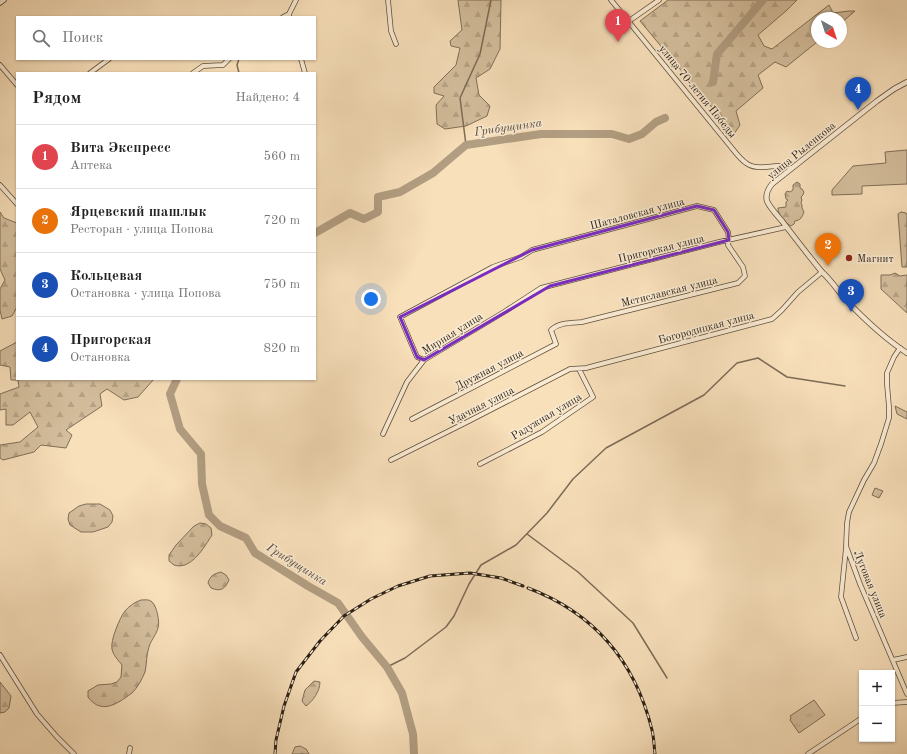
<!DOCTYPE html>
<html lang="ru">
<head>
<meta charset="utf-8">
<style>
	:root { --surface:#fff; --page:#f6f6f6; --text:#222; --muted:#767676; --line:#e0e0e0; --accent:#8f2418 }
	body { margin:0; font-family:"Old Standard TT",serif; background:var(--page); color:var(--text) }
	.controls { position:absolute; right:12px; bottom:12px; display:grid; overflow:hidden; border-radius:0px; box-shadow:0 1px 3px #0004 }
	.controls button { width:36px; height:36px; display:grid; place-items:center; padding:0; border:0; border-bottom:1px solid var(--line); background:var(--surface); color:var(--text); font:20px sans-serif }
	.compass { position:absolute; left:811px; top:12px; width:36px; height:36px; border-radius:50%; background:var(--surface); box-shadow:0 1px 3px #0004; rotate:141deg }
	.you { position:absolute; left:371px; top:299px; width:14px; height:14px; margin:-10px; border:3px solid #fff; border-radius:50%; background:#1a73e8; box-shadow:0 0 0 6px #1a73e833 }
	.badge { display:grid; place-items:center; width:26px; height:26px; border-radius:50%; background:var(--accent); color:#fff; font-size:13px; font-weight:700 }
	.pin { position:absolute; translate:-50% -33px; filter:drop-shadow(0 1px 2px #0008) }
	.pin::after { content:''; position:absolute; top:21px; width:14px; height:12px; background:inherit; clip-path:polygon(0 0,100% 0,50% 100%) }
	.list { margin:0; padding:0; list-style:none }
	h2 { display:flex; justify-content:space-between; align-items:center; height:52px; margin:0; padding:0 16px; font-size:17px }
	h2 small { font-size:13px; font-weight:400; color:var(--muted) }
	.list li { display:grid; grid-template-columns:26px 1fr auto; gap:12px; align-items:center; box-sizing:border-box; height:64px; padding:0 16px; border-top:1px solid var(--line) }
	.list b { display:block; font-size:15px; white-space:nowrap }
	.list p { margin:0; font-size:13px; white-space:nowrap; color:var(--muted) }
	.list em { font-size:13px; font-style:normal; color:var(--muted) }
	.icon { flex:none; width:22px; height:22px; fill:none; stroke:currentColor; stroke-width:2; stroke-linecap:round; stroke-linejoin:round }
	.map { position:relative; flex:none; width:907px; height:754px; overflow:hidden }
	.search { position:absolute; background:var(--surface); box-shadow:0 1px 3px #0004; left:16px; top:16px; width:300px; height:44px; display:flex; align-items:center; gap:10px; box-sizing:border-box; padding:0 14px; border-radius:0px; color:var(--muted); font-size:15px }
	.panel { position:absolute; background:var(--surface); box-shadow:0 1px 3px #0004; left:16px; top:72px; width:300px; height:308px; border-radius:0px }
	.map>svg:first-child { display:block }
</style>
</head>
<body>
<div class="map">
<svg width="907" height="754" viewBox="0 0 907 754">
	<defs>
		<pattern id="forest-firs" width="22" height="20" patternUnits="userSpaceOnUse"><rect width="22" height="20" fill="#d5bf9e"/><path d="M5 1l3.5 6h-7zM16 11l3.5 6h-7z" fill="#b7a487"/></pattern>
		<pattern id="park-tufts" width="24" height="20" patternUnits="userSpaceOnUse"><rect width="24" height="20" fill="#d5bf9e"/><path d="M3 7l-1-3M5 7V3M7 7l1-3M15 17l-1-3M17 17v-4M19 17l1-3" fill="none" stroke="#b7a487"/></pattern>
	</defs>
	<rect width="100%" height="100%" fill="#f8e0bb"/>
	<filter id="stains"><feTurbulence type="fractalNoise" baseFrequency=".005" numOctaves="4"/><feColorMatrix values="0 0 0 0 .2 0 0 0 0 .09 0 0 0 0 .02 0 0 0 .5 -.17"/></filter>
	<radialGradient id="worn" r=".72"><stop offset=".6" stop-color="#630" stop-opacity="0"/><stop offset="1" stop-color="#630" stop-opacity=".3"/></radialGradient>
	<!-- grass -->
	<path fill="#d5bf9e" stroke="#806f58" d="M 907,150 L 907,184 L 862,186 L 862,194 L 832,195 L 832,190 L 853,166 L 886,163 L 885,152 Z
		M 895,406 L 907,412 L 907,419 L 897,414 Z"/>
	<!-- forest -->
	<path fill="url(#forest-firs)" stroke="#806f58" d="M 458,0 L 501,0 L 500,49 L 490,69 L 476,78 L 479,95 L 490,106 L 487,116 L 466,126 L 445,129 L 437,124 L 436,105 L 444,96 L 434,93 L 434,87 L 456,65 L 460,48 L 451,46 L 450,41 L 462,30 Z
		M 668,0 L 797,0 L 787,10 L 758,35 L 764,46 L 772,49 L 829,5 L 833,13 L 849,11 L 855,11 L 841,23 L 841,18 L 817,18 L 817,42 L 786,67 L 775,62 L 758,75 L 763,88 L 736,111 L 740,125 L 734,134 L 640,21 Z
		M 797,182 L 800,184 L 800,188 L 802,189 L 804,192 L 803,195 L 801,197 L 802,200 L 801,203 L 802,205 L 802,208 L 804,212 C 802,217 801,220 795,221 L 794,224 L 791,226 C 785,223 778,215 778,208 L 786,207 L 786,202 L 788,200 L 786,199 L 785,194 L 787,191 L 790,192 L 793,190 L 793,185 Z
		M 0,212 L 4,218 L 17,223 L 17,307 L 12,316 L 2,319 L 0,310 L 0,289 L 5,280 L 0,269 Z
		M 901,212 L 906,213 L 907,215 L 907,267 L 902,267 L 898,214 Z
		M 895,273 L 900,276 L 907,275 L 907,313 L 881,289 L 881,275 L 890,275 Z
		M 17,342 L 17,379 L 154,379 L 138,397 L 124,400 L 107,389 L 100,394 L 102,406 L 66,430 L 72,435 L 66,448 L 41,445 L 34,452 L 3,460 L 0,458 L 0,445 L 20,442 L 38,427 L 30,412 L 13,425 L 6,425 L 6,409 L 0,410 L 0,394 L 19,387 L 18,380 L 11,380 L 10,367 L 0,365 L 0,351 Z
		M 86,504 L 100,504 L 110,510 L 113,516 L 112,522 L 108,527 L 93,532 L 81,532 L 70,525 L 68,519 L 69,513 L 79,506 Z
		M 200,523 L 206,524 L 211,528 L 212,535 C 205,546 191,571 174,565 C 172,564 171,562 169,561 L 169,555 L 176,545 L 194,526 Z
		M 221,572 L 226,575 L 229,580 C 225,589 221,592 211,588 L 208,583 C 210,576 213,574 221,572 Z
		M 141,600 C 145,600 149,599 152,602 C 157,606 160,623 158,628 C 156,635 150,642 149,647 C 146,655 147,664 145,672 C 142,679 138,687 132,693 C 130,695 127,696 125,698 C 112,707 99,712 88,697 L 88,691 L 98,685 L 111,684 L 117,682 L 121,677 L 122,665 C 118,660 113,655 112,649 C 110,641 120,617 125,611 C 129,606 135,602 141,600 Z
		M 314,681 L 320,682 C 320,691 313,701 306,706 L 302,701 L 305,690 Z
		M 0,682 L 11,696 L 9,708 L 5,712 L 0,713 Z
		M 300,746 L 306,749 L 309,754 L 292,754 L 295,747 Z"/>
	<!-- park -->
	<path fill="url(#park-tufts)" stroke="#806f58" d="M 875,488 L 883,491 L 879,498 L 872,495 Z
		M 814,700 L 825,715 L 799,733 L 790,720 L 791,718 L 790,716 Z"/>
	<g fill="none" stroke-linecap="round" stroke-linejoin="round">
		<!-- stream -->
		<path stroke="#7c6b56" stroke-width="1.5" d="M 239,59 L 237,65 L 239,73
			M 466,145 L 460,98 L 480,54 L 491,0
			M 527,534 L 578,572 L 633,623 L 667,678
			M 387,667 L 405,658 L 446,627 L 454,616 L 469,584 L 481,565 L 516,545 L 547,513 L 573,479 L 606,448 L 704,395 L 737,363 L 758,358 L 787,377 L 845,386"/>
		<!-- river -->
		<path stroke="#b29e82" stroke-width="8" d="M 713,82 L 717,54 L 763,0
			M 315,233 L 350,213 L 364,219 L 378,212 L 378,197 L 400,192 L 433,173 L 466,145 L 541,134 L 612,134 L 629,139 L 642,134 L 656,122 L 665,118
			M 177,379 L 170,394 L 180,429 L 201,454 L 202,484 L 209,515 L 220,526 L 246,538 L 255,553 L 308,586 L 338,603 L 362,637 L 387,667 L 402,693 L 413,734 L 414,754"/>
		<!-- minor casing -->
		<g stroke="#5e4f3d" stroke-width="5.5">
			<path id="minor" d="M 388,0 L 391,31 L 396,44
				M 611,0 L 731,147 C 735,152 740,159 746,163 C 759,173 779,161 791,168
				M 0,3 L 4,0
				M 283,17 L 289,14
				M 289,17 L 289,14 L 296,0
				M 629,21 L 659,0
				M 301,59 L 305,73
				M 0,65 L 17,85
				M 90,73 L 109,59
				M 193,73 L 203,66 L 223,65 L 229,59
				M 0,185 L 17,204
				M 900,348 L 894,357 L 887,373 L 887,384 L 889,407 L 889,418 L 881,444 L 874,463 L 864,480 L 849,512 L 847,523 L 846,546 L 860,584 L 907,694
				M 412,419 L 556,344 L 551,330 C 560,322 571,323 582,322 L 738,283 L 745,276 L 743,267 L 728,245 L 729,240 L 728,232 L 714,210 L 697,206 L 532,250 L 521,257 L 493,267 L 400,317 L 417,357 L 424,360
				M 383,434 L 407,382 L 424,360 L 504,312 L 541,288 L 719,242 L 786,227
				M 391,460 L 467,422 L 570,369 L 586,368 L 772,319 L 782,310 L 798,292 L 822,272
				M 480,464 L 542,432 L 593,397 L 579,369
				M 846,548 L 841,597 L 856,638
				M 0,655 L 37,714 L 57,737 L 74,754
				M 893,660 L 907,657
				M 892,703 L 907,702
				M 129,754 L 130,748
				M 808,754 L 862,718"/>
		</g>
		<!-- tertiary casing -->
		<g stroke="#5e4f3d" stroke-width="6">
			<path id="tertiary" d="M 907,82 L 894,89 L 877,101 L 772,184 C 768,189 765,194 767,201 C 770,208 777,215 782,221 C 795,238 808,255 822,272 C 831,280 838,291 846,300 C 865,320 884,338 907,353"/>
		</g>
		<!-- minor -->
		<use href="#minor" stroke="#faebd3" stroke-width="4"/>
		<!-- tertiary -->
		<use href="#tertiary" stroke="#faebd3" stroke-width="4.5"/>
		<!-- rail casing -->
		<g stroke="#2b1f13" stroke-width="3">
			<path id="rail" d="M 528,588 C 594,613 635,661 652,730 C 654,738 654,746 655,754
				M 275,754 L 276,740 L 284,706 L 296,672 L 320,641 L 344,616 L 371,599 L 398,586 L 430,576 L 470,573 L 501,578 L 523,586"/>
		</g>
		<!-- rail -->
		<use href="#rail" stroke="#faebd3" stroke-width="1.5" stroke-dasharray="4.5" stroke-linecap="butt"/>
	</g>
	<!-- marked area -->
	<path fill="none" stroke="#7b2cbf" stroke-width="3" stroke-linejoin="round" d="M 697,206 L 714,210 L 728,232 L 729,240 L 550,286 L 424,360 L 417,357 L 400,317 L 532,250 Z"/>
	<!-- markers -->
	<circle fill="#8f2418" stroke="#faebd3" stroke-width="1.5" cx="849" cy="258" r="4"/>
	<g text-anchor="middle" stroke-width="3" stroke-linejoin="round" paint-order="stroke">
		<!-- street labels -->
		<g font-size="11" fill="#2b1f13" stroke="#faebd3">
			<text transform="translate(698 91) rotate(51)" y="4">улица 70-летия Победы</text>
			<text transform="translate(801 150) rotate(-39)" y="4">улица Рыленкова</text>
			<text transform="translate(637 213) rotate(-15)" y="4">Шаталовская улица</text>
			<text transform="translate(661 248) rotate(-14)" y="4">Пригорская улица</text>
			<text transform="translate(669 291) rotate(-14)" y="4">Мстиславская улица</text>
			<text transform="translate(706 327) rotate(-15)" y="4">Богородицкая улица</text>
			<text transform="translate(452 333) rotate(-32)" y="4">Мирная улица</text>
			<text transform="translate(489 369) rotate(-28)" y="4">Дружная улица</text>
			<text transform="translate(481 405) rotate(-27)" y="4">Удачная улица</text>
			<text transform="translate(546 416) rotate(-31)" y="4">Радужная улица</text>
			<text transform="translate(871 584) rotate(68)" y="4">Луговая улица</text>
		</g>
		<!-- poi labels -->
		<g font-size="11" fill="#2b1f13" stroke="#faebd3" text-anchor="start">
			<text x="857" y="262">Магнит</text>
		</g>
		<!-- water labels -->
		<g font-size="12" font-style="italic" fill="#5a4b3a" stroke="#faebd3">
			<text transform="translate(508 127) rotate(-8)" y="4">Грибущинка</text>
			<text transform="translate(297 564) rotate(32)" y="4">Грибущинка</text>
		</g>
	</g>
	<rect width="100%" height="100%" filter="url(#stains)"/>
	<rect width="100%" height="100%" fill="url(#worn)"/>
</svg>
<div class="controls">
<button>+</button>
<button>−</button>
</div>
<svg class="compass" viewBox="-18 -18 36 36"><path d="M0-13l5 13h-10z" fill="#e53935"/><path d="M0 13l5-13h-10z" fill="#767676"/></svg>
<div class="you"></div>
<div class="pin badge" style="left:618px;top:42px;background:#e0444e">1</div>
<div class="pin badge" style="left:828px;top:266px;background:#e8710a">2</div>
<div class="pin badge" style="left:851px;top:312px;background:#1a4fb4">3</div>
<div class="pin badge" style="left:858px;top:110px;background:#1a4fb4">4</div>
<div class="search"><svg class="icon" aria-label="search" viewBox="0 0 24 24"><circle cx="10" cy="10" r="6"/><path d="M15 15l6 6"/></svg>Поиск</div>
<section class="panel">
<h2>Рядом<small>Найдено: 4</small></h2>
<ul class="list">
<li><span class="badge" style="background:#e0444e">1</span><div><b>Вита Экспресс</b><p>Аптека</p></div><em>560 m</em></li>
<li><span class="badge" style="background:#e8710a">2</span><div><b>Ярцевский шашлык</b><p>Ресторан · улица Попова</p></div><em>720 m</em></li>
<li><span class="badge" style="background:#1a4fb4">3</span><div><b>Кольцевая</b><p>Остановка · улица Попова</p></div><em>750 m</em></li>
<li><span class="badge" style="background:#1a4fb4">4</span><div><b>Пригорская</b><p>Остановка</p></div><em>820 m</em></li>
</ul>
</section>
</div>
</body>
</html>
